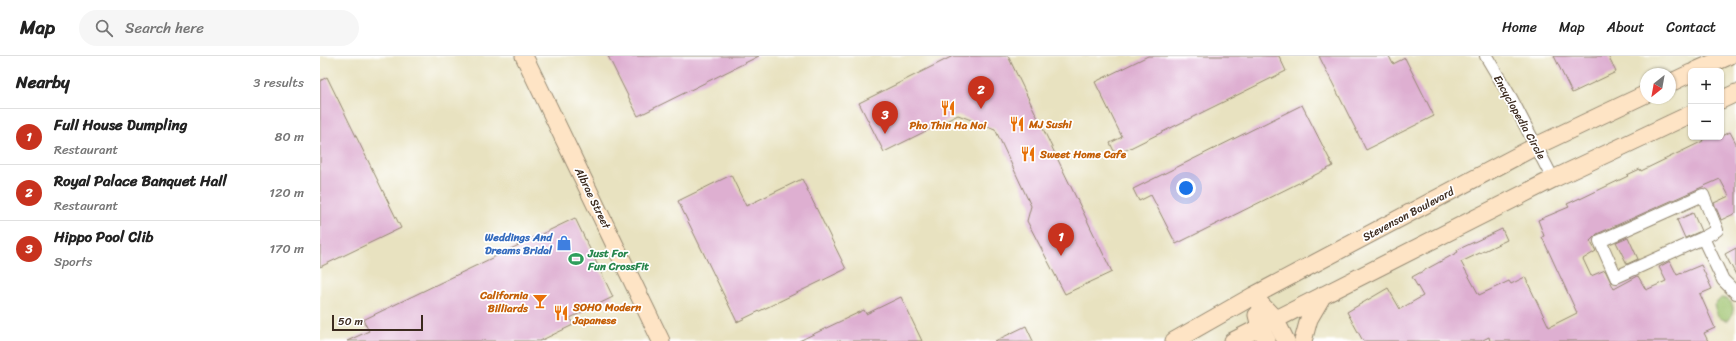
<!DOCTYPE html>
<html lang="en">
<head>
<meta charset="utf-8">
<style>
	:root { --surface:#fff; --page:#f6f6f6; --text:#222; --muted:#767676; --line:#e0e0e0; --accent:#c8321e }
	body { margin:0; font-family:Sriracha,sans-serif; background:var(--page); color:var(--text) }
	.controls { position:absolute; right:12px; top:12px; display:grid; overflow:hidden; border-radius:6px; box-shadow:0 1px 3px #0004 }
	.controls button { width:36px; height:36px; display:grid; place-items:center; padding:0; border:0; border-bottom:1px solid var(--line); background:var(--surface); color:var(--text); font:20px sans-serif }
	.compass { position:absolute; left:1320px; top:12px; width:36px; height:36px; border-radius:50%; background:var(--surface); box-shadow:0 1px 3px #0004; rotate:211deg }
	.scale { position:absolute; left:12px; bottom:10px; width:91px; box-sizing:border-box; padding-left:4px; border:2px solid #3b2a1e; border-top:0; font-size:11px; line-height:14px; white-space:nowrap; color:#3b2a1e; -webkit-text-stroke:3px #fff; paint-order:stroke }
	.you { position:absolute; left:866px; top:132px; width:14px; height:14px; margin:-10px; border:3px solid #fff; border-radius:50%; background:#1a73e8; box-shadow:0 0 0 6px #1a73e833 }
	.badge { display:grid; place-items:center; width:26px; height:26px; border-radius:50%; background:var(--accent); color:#fff; font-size:13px; font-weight:700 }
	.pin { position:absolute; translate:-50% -33px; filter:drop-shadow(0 1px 2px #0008) }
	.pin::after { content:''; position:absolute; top:21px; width:14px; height:12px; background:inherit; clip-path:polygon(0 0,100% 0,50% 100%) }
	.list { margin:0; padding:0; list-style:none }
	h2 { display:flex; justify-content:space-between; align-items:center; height:52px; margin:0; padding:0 16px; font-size:17px }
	h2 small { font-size:13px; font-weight:400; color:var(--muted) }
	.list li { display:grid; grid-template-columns:26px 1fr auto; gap:12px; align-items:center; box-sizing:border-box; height:56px; padding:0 16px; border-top:1px solid var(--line) }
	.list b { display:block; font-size:15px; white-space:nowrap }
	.list p { margin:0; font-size:13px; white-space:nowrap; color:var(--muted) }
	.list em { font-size:13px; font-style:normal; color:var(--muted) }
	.icon { flex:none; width:22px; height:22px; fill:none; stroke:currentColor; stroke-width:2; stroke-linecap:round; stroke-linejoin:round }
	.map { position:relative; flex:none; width:1416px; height:285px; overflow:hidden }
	header { display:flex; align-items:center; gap:24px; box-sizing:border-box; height:56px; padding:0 20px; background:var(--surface); border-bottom:1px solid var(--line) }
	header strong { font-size:19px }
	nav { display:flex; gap:22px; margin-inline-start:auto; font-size:14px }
	.search { width:280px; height:36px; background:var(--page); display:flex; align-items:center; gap:10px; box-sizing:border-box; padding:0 14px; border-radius:22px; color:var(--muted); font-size:15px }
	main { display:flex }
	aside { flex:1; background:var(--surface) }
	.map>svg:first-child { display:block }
</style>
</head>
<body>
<header>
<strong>Map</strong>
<div class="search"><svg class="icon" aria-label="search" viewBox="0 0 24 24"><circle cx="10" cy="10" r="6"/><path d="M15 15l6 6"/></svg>Search here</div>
<nav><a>Home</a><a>Map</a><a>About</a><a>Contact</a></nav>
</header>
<main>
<aside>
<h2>Nearby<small>3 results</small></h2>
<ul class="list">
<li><span class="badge">1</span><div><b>Full House Dumpling</b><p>Restaurant</p></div><em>80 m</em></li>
<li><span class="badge">2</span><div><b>Royal Palace Banquet Hall</b><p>Restaurant</p></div><em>120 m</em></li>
<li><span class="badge">3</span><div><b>Hippo Pool Clib</b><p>Sports</p></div><em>170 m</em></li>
</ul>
</aside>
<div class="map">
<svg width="1416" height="285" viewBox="0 0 1416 285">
	<rect width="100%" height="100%" fill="#fff"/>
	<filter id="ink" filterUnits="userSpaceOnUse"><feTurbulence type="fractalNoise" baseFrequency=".025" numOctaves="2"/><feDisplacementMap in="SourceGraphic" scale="8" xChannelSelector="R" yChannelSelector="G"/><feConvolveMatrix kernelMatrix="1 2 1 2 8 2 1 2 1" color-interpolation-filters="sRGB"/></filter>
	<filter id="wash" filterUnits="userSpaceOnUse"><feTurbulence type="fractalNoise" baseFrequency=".012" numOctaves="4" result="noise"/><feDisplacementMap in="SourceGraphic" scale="16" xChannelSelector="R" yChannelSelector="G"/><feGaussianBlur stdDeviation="0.9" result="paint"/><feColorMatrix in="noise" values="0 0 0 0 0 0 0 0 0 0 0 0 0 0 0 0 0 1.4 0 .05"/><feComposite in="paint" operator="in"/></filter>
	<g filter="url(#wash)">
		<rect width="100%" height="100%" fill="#e8e2c0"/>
		<!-- green -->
		<path fill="#9fc36e" stroke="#6d7646" d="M 1401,242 C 1414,243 1416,254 1409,264 C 1399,265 1396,258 1394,249 Z"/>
		<g id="blocks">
			<!-- building -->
			<path fill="#deafd1" d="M 288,0 L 439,0 L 318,60 Z
				M 633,0 L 688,0 L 792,216 L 745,238 L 707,165 L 711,150 L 675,73 L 638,59 L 564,96 L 539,47 Z
				M 828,0 L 959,0 L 966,15 L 796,99 L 790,87 L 802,81 L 775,26 Z
				M 999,0 L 1069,0 L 1073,8 L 1085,2 L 1114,60 L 1046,94 Z
				M 1234,0 L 1288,0 L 1296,16 L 1252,37 Z
				M 7,21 L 81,172 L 0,211 L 0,25 Z
				M 982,49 L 1013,110 L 856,188 L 831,139 L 819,145 L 813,133 Z
				M 1410,76 L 1416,87 L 1416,157 L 1401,164 L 1400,161 L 1394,147 L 1409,140 L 1400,123 L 1277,178 L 1270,185 L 1276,195 L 1263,203 L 1271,220 L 1285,214 L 1294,233 L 1318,220 L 1326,234 L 1346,225 L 1339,211 L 1350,205 L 1357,219 L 1381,209 L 1392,233 L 1380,238 L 1395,272 L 1384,277 L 1388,285 L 1170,285 L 1169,281 L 1161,285 L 1043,285 L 1027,256 L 1068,232 L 1080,253 L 1103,240 L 1092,221 L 1138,196 L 1137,194 L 1182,173 L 1187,184 L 1141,206 L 1159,239 L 1189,225 L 1191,228 L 1205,221 L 1229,271 L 1257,257 L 1222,181 L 1224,180 L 1218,164 L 1249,151 L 1247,148 L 1260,142 L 1260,143 L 1308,120 L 1307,119 L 1320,113 L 1321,115 L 1383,85 L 1382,84 L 1389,81 L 1401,81 Z
				M 411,119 L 426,150 L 482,123 L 526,213 L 417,266 L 358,145 Z
				M 1373,157 L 1381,175 L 1365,182 L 1357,164 Z
				M 255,162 L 293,241 L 250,262 L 253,269 L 220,285 L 27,285 L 49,275 L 43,264 Z
				M 1308,181 L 1318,203 L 1307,208 L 1296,186 Z
				M 1416,192 L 1416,219 L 1405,198 Z
				M 581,241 L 602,285 L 479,285 L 544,254 L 546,258 Z
				M 706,270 L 713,285 L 675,285 Z"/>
		</g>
	</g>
	<g filter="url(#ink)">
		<use href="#blocks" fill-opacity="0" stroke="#92866f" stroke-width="1"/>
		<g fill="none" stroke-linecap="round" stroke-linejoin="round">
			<!-- street casing -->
			<g stroke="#92866f" stroke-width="14">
				<path id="street" d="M 1166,0 L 1191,42 L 1233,123
					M 1383,139 L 1397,174 L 1383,182 L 1296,221 L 1280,185 Z
					M 1383,182 L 1403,224 L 1416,237"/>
			</g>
			<!-- secondary casing -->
			<g stroke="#92866f" stroke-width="19">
				<path id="secondary" d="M 204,0 L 341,285
					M 1375,15 L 1409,0
					M 1350,27 L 1371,17
					M 1401,44 L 1416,37
					M 933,240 L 955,263 L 966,285
					M 937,259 L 940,271 L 947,285
					M 854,285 L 933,240 L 1216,90 L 1326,38
					M 913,285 L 1233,123 L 1371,58
					M 983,285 L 989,263 L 1003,239"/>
			</g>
			<!-- street -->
			<use href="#street" stroke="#fff" stroke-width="12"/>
			<!-- secondary -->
			<use href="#secondary" stroke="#fee4c5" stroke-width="17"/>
		</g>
	</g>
	<!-- icons -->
	<defs>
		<g id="restaurant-bare" transform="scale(1.2)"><path d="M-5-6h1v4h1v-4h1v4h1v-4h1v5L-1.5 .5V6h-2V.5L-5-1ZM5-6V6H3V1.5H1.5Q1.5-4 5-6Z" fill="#e8710a" stroke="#fff" stroke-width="2.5" paint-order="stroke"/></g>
		<g id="shop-bare" transform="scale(1.2)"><path d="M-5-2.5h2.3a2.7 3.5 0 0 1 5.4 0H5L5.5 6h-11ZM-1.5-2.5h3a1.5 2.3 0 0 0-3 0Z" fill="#3f7fe0" stroke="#fff" stroke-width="2.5" paint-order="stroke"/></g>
		<g id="stadium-bare" transform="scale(1.2)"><path d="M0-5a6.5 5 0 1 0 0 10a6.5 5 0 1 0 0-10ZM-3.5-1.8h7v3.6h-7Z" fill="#2e9e5b" stroke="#fff" stroke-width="2.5" paint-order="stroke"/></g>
		<g id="bar-bare" transform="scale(1.2)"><path d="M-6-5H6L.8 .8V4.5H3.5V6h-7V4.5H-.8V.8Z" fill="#e8710a" stroke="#fff" stroke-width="2.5" paint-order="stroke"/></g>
	</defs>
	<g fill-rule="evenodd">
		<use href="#restaurant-bare" x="628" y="52"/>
		<use href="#restaurant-bare" x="697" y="68"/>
		<use href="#restaurant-bare" x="708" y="98"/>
		<use href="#shop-bare" x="244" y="187"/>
		<use href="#stadium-bare" x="256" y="203"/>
		<use href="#bar-bare" x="220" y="245"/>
		<use href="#restaurant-bare" x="241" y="257"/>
	</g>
	<g text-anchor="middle" stroke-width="3.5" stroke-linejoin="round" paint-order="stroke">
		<!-- street labels -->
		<g font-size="11" fill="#3b2a1e" stroke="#fff">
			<text transform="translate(1200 61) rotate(61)" y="4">Encyclopedia Circle</text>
			<text transform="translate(273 142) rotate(64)" y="4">Albrae Street</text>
			<text transform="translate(1088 158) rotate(-28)" y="4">Stevenson Boulevard</text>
		</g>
		<!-- food labels -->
		<g font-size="11" font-weight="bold" fill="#c56008" stroke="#fff" text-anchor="start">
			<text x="709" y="72">MJ Sushi</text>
			<text x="628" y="73" text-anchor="middle">Pho Thin Ha Noi</text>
			<text x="720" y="102">Sweet Home Cafe</text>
			<text x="208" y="243" text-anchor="end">California<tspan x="208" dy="13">Billiards</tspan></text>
			<text x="253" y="255">SOHO Modern<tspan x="253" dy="13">Japanese</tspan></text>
		</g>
		<!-- shop labels -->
		<g font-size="11" font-weight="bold" fill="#366cbe" stroke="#fff" text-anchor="end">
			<text x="232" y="185">Weddings And<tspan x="232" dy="13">Dreams Bridal</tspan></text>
		</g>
		<!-- leisure labels -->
		<g font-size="11" font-weight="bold" fill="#27864d" stroke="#fff" text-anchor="start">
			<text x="268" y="201">Just For<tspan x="268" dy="13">Fun CrossFit</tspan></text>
		</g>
	</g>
</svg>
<div class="controls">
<button>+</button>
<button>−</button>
</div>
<svg class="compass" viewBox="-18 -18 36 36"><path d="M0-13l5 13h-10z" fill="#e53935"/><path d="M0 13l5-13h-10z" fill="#767676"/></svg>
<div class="scale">50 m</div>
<div class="you"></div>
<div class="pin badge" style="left:741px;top:200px">1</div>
<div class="pin badge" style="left:661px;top:53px">2</div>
<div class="pin badge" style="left:565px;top:78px">3</div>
</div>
</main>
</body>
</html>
